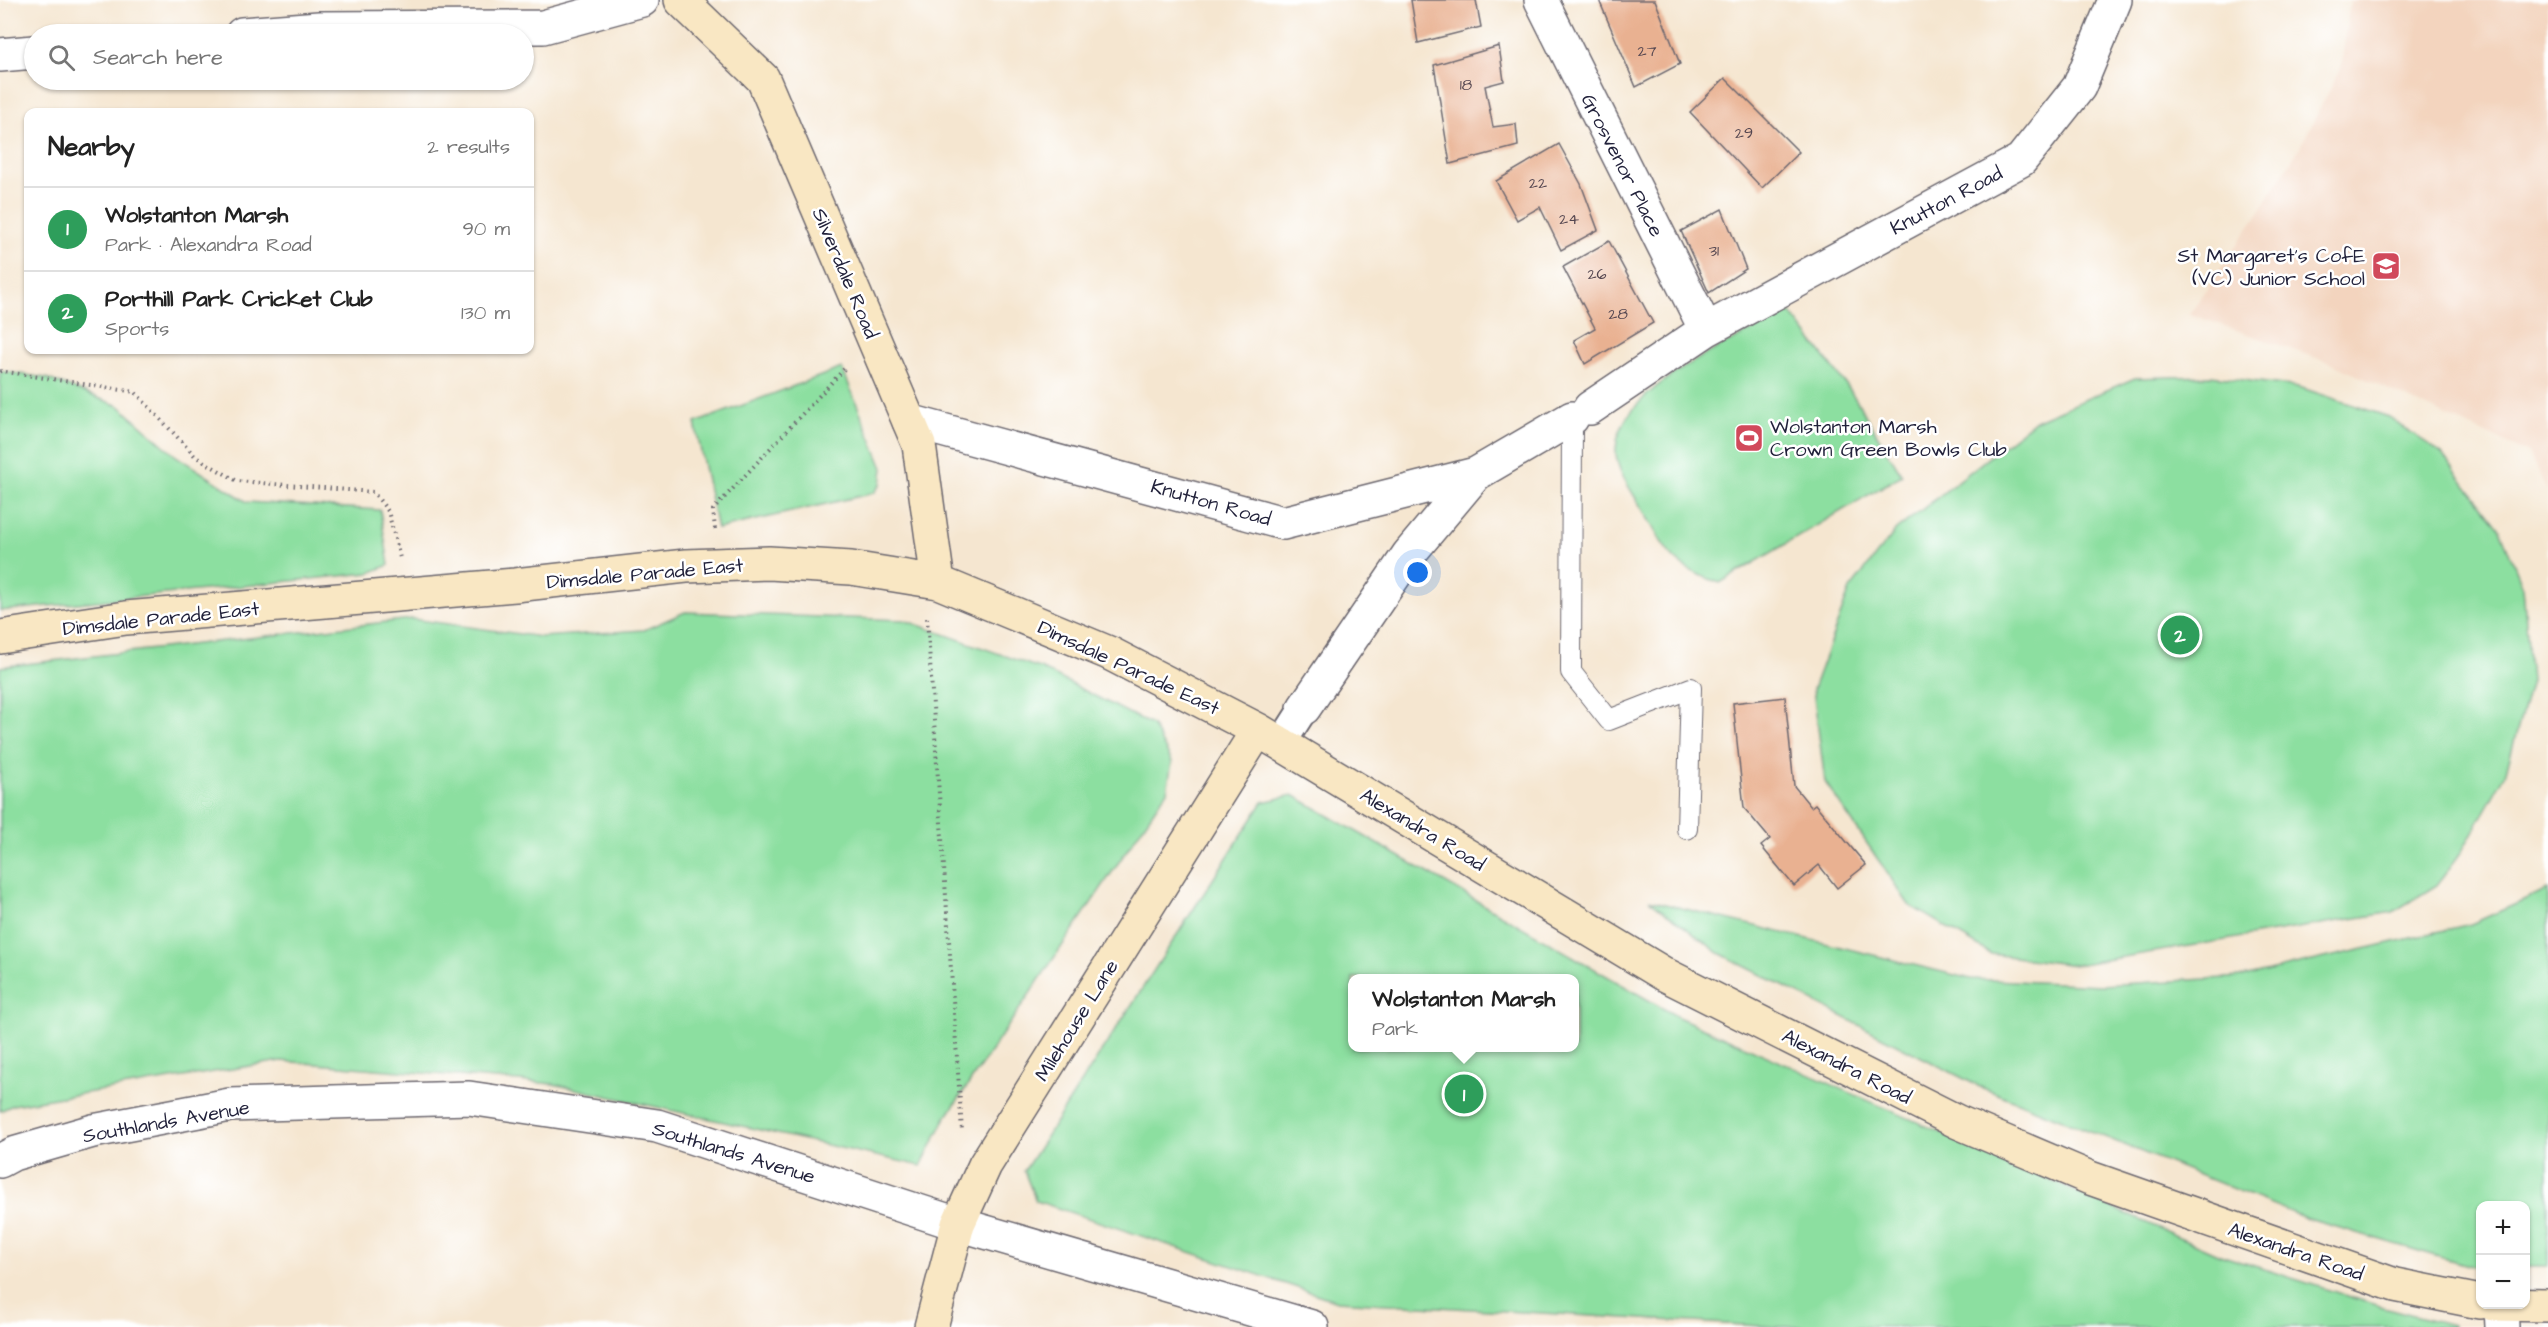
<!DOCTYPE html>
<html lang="en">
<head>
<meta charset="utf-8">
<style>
	:root { --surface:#fff; --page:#f6f6f6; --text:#222; --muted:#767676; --line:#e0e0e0; --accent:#db2777 }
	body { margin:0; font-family:"Architects Daughter",sans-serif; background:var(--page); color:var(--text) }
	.controls { position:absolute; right:18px; bottom:18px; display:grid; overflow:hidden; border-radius:12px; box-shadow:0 2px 4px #0004 }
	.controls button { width:54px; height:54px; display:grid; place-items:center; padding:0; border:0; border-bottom:2px solid var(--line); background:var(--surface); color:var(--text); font:30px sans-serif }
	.you { position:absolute; left:1418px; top:573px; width:21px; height:21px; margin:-15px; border:4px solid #fff; border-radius:50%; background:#1a73e8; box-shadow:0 0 0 9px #1a73e833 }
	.badge { display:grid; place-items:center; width:39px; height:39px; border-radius:50%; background:var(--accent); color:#fff; font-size:20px; font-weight:700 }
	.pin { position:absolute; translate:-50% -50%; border:3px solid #fff; box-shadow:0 2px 6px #0006 }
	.popup { position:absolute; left:1348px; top:974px; width:231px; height:78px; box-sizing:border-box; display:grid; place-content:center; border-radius:12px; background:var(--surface); filter:drop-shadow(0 2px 4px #0005); font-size:20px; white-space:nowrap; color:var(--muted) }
	.popup b { font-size:22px; color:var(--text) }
	.popup::after { content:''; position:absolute; left:50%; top:100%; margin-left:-12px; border:12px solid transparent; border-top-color:var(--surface) }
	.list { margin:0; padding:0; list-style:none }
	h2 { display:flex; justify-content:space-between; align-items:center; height:78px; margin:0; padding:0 24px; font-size:26px }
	h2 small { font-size:20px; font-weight:400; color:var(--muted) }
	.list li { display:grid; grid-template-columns:39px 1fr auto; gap:18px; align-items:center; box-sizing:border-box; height:84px; padding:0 24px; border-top:2px solid var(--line) }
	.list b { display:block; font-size:22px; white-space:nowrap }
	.list p { margin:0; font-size:20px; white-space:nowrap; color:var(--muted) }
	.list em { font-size:20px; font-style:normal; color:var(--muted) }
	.icon { flex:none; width:33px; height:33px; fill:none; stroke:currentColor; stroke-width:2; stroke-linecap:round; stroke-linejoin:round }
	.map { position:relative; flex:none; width:2548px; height:1327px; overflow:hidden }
	.search { position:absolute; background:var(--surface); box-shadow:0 2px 4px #0004; left:24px; top:24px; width:510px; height:66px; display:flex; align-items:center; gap:15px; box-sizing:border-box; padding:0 21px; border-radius:33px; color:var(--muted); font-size:22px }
	.panel { position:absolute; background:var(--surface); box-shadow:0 2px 4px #0004; left:24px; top:108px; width:510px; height:246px; border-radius:12px }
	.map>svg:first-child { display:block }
</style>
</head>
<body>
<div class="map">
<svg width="2548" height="1327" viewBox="0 0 2548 1327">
	<rect width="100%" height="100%" fill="#fff"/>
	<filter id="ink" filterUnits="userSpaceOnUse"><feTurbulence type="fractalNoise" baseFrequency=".0167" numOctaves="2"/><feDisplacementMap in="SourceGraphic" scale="12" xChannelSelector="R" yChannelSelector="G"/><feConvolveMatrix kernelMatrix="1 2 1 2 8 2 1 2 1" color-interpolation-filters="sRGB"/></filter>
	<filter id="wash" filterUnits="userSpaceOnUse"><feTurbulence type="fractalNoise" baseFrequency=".008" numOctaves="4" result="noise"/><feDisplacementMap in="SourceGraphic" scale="24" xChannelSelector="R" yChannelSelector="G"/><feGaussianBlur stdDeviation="1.35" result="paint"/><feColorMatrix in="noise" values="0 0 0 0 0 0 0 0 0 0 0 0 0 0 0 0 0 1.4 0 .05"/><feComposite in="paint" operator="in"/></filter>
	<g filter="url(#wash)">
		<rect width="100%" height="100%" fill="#f5e6d0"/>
		<!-- built -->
		<path fill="#f3d4be" d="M 2350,0 L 2548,0 L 2548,492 L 2528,453 L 2328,362 L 2190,314 L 2256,217 L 2300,147 L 2341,68 Z"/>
		<!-- green -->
		<path fill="#8cdfa0" stroke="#57806e" stroke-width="1.5" fill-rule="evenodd" d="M 1790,312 L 1850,390 L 1902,475 L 1720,583 C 1668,565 1668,552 1641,507 C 1631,489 1615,470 1616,449 C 1619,385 1741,338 1790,312 Z
			M 842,368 L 883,468 L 881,484 L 874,493 L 717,529 L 695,423 Z
			M 0,371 L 46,378 L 119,406 L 176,456 L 247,502 L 380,510 L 389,565 L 369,573 L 0,611 Z
			M 2211,376 L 2299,387 L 2389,417 L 2442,454 L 2500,529 L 2523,587 L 2531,681 L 2505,775 L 2462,851 L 2437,885 L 2393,912 L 2075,965 L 1991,954 L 1909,905 L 1825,782 L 1813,689 L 1850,589 L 1896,530 L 2035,421 L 2135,378 Z
			M 685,612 L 904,620 L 1042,669 L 1152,725 L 1172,762 L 1167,791 L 945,1119 L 921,1166 L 553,1084 L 281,1061 L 13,1105 L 0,1111 L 0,667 L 412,619 L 541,637 L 644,630 Z
			M 1293,795 L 1678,1017 L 2220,1255 L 2379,1306 L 2453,1325 L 2453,1327 L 1777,1327 L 1337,1301 L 1036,1201 L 1024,1171 L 1263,802 ZM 1353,978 L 1575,978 L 1575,1048 L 1353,1048 Z
			M 2548,890 L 2548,1266 L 2526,1266 L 2526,1206 L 2480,1206 L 2480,1268 L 2478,1268 L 2308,1219 L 1978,1086 L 1719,953 L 1649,900 L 1971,979 L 2101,985 L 2243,977 L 2471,924 Z"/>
		<g id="blocks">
			<!-- building -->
			<path fill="#e9b191" d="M 1411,0 L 1476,0 L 1481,27 L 1418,43 Z
				M 1599,0 L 1655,0 L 1680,64 L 1636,87 Z
				M 1499,46 L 1504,81 L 1485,86 L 1493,127 L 1516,124 L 1518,146 L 1450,164 L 1434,65 Z
				M 1725,78 L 1799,152 L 1762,188 L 1690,112 Z
				M 1559,144 L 1581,184 L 1598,230 L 1561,250 L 1540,207 L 1517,220 L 1496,181 Z
				M 1722,209 L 1746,269 L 1709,293 L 1681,231 Z
				M 1609,241 L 1653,323 L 1585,364 L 1574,340 L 1595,328 L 1563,267 Z
				M 1785,697 L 1794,786 L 1811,807 L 1815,804 L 1866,865 L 1837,888 L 1819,865 L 1794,886 L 1761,846 L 1770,839 L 1744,808 L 1733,703 Z"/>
		</g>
	</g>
	<g filter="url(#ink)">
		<use href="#blocks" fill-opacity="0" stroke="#6c676f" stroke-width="1.5"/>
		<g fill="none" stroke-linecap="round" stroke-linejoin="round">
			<!-- service casing -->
			<g stroke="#6c676f" stroke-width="22">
				<path id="service" d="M 1572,418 L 1571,672 L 1609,720 L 1691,688 L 1687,829"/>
			</g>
			<!-- pedestrian casing -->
			<g stroke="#6c676f" stroke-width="32">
				<path id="pedestrian" d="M 1281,744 L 1304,708"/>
			</g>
			<!-- minor casing -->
			<g stroke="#6c676f" stroke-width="36">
				<path id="minor" d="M 1541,0 L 1706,330
					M 242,34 L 319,28 L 543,27 L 642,0
					M 0,55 L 34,52
					M 1590,408 L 1706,330 L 2021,160 L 2079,87 L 2115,0
					M 909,421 L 1283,523 L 1476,474 L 1572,418
					M 1304,708 L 1409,554 L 1476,474
					M 0,1161 L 13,1154 L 93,1131 L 230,1105 L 469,1098 L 657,1126 L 958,1224 L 1312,1327
					M 2501,1306 L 2502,1327"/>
			</g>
			<!-- secondary casing -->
			<g stroke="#6c676f" stroke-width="36">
				<path id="secondary" d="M 681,0 L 763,79 L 919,445 L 938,582
					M 0,637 L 126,618 L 515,585 L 686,566 L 769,563 L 851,568 L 938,582 L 1109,653 L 1258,730 L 1664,974 L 1958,1122 L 2090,1178 L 2395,1285 L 2480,1302
					M 2493,1304 L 2548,1305
					M 931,1327 L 958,1224 L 985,1165 L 1258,730"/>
			</g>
			<!-- path -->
			<path stroke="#6c676f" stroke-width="4" stroke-dasharray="1.5 4.5" stroke-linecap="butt" d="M 0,371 L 135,392 L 196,457 L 237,481 L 373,492 L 388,511 L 400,558
				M 715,529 L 713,510 L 846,367
				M 927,618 L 962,1131"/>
			<!-- service -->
			<use href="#service" stroke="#fff" stroke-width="20"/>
			<!-- pedestrian -->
			<use href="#pedestrian" stroke="#fff" stroke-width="28"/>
			<!-- minor -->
			<use href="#minor" stroke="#fff" stroke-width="33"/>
			<!-- secondary -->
			<use href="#secondary" stroke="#f9e7c3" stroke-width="33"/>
		</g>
	</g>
	<!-- icons -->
	<defs>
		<g id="school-square" transform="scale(1.5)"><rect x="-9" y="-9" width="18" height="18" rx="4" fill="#d1495b" stroke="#fff"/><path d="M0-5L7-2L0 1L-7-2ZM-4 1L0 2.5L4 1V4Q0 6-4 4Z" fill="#fff"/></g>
		<g id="stadium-square" transform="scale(1.5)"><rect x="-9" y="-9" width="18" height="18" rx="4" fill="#d1495b" stroke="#fff"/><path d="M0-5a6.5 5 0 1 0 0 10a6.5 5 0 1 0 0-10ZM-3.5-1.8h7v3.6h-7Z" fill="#fff"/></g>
	</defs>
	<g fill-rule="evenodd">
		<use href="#school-square" x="2386" y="266"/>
		<use href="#stadium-square" x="1749" y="438"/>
	</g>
	<g text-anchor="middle" stroke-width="5" stroke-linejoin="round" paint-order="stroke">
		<!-- number labels -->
		<g font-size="16" fill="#544650">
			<text x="1647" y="56">27</text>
			<text x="1466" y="90">18</text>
			<text x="1744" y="138">29</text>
			<text x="1538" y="188">22</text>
			<text x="1569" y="224">24</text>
			<text x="1714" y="256">31</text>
			<text x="1597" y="279">26</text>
			<text x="1618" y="319">28</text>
		</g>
		<!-- street labels -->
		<g font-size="20" fill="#22223b" stroke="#fff">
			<text transform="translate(1623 165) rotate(63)" y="7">Grosvenor Place</text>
			<text transform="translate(1946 200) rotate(-28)" y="7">Knutton Road</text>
			<text transform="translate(846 273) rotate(67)" y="7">Silverdale Road</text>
			<text transform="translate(1211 502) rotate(16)" y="7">Knutton Road</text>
			<text transform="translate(645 573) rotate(-5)" y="7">Dimsdale Parade East</text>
			<text transform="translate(161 618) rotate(-6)" y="7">Dimsdale Parade East</text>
			<text transform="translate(1129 667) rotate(25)" y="7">Dimsdale Parade East</text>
			<text transform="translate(1423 829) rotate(31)" y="7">Alexandra Road</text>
			<text transform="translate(1076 1020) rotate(-58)" y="7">Milehouse Lane</text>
			<text transform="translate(1847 1066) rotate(27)" y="7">Alexandra Road</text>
			<text transform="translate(166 1121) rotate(-10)" y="7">Southlands Avenue</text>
			<text transform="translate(734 1152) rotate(17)" y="7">Southlands Avenue</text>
			<text transform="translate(2296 1251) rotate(19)" y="7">Alexandra Road</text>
		</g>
		<!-- poi labels -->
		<g font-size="20" fill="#22223b" stroke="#fff" text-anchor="end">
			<text x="2365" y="262">St Margaret's CofE<tspan x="2365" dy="23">(VC) Junior School</tspan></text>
			<text x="1770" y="433" text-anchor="start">Wolstanton Marsh<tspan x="1770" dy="23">Crown Green Bowls Club</tspan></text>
		</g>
	</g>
</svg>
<div class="controls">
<button>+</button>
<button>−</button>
</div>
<div class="you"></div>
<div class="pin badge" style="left:1464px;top:1094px;background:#2e9e5b">1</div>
<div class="popup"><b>Wolstanton Marsh</b>Park</div>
<div class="pin badge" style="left:2180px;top:635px;background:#2e9e5b">2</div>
<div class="search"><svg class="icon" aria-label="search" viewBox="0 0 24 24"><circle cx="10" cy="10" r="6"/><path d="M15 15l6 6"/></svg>Search here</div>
<section class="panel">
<h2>Nearby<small>2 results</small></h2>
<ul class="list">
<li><span class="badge" style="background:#2e9e5b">1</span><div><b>Wolstanton Marsh</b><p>Park · Alexandra Road</p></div><em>90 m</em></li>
<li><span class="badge" style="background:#2e9e5b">2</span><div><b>Porthill Park Cricket Club</b><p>Sports</p></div><em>130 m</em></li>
</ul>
</section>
</div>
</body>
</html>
